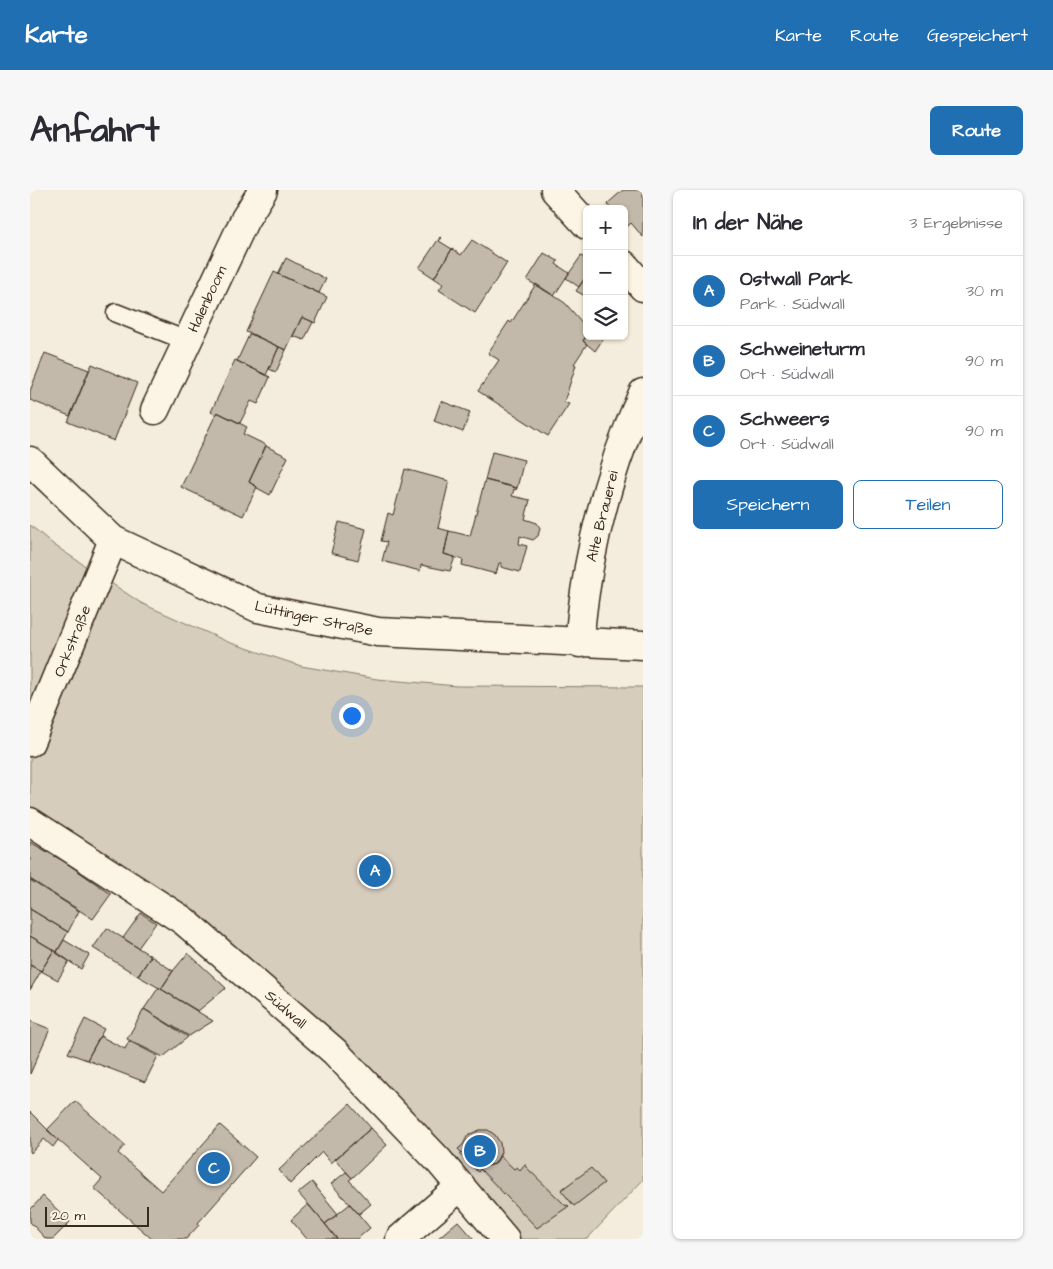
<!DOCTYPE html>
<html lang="de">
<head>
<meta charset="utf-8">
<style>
	:root { --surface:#fff; --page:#f7f7f7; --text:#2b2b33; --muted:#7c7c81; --line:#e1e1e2; --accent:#1f6fb2 }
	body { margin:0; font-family:"Architects Daughter",sans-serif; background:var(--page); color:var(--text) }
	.controls { position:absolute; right:15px; top:15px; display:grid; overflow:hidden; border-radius:8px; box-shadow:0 1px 4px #0004 }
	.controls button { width:45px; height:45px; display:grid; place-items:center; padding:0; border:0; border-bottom:1px solid var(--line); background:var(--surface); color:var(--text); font:25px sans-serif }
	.scale { position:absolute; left:15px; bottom:12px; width:104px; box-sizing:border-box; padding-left:5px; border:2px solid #3b2a1e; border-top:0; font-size:14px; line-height:18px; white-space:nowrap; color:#3b2a1e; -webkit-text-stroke:4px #fcf5e5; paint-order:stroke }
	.you { position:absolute; left:321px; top:525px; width:18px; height:18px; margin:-12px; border:4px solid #fff; border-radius:50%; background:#1a73e8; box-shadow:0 0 0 8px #1a73e833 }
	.badge { display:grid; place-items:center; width:32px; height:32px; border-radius:50%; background:var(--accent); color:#fff; font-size:16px; font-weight:700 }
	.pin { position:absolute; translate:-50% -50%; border:2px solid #fff; box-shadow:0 1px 5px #0006 }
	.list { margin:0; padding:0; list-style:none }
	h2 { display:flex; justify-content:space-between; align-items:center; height:65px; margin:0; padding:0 20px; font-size:21px }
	h2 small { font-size:16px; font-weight:400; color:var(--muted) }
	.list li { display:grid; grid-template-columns:32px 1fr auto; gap:15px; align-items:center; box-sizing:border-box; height:70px; padding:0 20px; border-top:1px solid var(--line) }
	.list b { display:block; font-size:19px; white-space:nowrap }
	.list p { margin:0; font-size:16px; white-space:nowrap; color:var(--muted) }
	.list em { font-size:16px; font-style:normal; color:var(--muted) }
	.actions { display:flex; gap:10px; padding:15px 20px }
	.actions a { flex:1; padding:11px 0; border:1px solid var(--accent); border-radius:8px; text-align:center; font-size:18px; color:var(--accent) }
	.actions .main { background:var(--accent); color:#fff }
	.icon { flex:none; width:28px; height:28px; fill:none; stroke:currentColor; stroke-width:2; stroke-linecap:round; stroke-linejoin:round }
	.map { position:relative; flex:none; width:613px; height:1049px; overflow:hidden; border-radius:8px }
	header { display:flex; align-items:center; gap:30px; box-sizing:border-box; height:70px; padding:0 25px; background:var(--accent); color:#fff }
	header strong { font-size:24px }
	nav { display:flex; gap:28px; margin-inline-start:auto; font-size:18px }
	.intro { display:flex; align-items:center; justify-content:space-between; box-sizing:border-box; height:120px; padding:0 30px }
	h1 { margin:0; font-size:35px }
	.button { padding:12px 22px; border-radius:8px; background:var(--accent); color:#fff; font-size:18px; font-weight:700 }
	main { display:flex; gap:30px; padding:0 30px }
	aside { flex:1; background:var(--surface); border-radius:8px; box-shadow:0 1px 4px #0004 }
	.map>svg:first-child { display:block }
</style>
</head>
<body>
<header>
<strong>Karte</strong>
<nav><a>Karte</a><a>Route</a><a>Gespeichert</a></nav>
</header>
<div class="intro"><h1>Anfahrt</h1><a class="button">Route</a></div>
<main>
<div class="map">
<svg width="613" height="1049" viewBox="0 0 613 1049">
	<rect width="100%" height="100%" fill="#f4eddd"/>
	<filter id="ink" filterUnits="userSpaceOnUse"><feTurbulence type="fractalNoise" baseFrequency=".02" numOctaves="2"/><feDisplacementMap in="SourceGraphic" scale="10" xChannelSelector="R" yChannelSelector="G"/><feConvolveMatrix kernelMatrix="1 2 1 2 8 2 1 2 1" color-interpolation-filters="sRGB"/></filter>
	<g filter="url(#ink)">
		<!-- green -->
		<path fill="#d6cdbd" stroke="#887c6e" d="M 0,335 L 24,355 L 111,413 L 198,452 L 271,476 L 347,489 L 427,496 L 613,497 L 613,990 L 557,1049 L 475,1049 L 305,862 L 0,632 Z"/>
		<!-- building -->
		<path fill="#c3b9aa" stroke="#3b2a1e" d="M 593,0 L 613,0 L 613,47 L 601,33 L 597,37 L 594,34 L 594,19 L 581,19 L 577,14 Z
			M 410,47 L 412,48 L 409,51 L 422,59 L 404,88 L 389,78 Z
			M 442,50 L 477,73 L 445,123 L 409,100 L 413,94 L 404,88 L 422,59 L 431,65 Z
			M 514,63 L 528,71 L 526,74 L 539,83 L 524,106 L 497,90 Z
			M 551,66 L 557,70 L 557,85 L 549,97 L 536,88 Z
			M 256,68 L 296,89 L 289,103 L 248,84 Z
			M 244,82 L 297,107 L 285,133 L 272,127 L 256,160 L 216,142 Z
			M 557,85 L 557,107 L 546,101 Z
			M 506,94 L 535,113 L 557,138 L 557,145 L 553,151 L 557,154 L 544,174 L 546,175 L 534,212 L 539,214 L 518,246 L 448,201 L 469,170 L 458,163 L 479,131 L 481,133 Z
			M 272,127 L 283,132 L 274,150 L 263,146 Z
			M 220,143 L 249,157 L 236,185 L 207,171 Z
			M 557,145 L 557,146 L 575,146 L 565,161 L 553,151 Z
			M 249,157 L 256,160 L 246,182 L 239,179 Z
			M 15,163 L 59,180 L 40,226 L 0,210 L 0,201 Z
			M 205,170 L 240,187 L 228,214 L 221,211 L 210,233 L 187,222 L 186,225 L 181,222 Z
			M 62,174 L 107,193 L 84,251 L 38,232 Z
			M 411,211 L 440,222 L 433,242 L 404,231 Z
			M 187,222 L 217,237 L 213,244 L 236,255 L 219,292 L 227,297 L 213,326 L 151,297 Z
			M 236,256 L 258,267 L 240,305 L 227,298 L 227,297 L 219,292 Z
			M 462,262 L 494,270 L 487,298 L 455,290 Z
			M 375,279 L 419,291 L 408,338 L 419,341 L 414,364 L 425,367 L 420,381 L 391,375 L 390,381 L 352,371 L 357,352 L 351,351 L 358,323 L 363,325 Z
			M 455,290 L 487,298 L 486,300 L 484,299 L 482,306 L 500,310 L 495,329 L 507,333 L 510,338 L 508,346 L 503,350 L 490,346 L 489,354 L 497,356 L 490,382 L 471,377 L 471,373 L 469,373 L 466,384 L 432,375 L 433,370 L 414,364 L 419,341 L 440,346 Z
			M 309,332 L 336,339 L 328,370 L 301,363 Z
			M 0,652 L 35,672 L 81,704 L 63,729 L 0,689 Z
			M 0,690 L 49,721 L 38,742 L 0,719 Z
			M 0,719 L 38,742 L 27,762 L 0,746 Z
			M 111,723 L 126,733 L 108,758 L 93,748 Z
			M 77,738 L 121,766 L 108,786 L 63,758 Z
			M 0,746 L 24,760 L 11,781 L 0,775 Z
			M 34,750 L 59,765 L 51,779 L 26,763 Z
			M 24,760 L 39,771 L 28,790 L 11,781 Z
			M 158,763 L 196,798 L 168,821 L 131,799 L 143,781 Z
			M 121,766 L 143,781 L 131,799 L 108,786 Z
			M 0,775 L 11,781 L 0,800 Z
			M 129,797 L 131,799 L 183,831 L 159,846 L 114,819 Z
			M 114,819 L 158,847 L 133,867 L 97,849 Z
			M 55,829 L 74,839 L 57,870 L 38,863 Z
			M 0,831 L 20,839 L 0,884 Z
			M 70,846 L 95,859 L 99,851 L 128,866 L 115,892 L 57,870 Z
			M 45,911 L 95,955 L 88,963 L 131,1001 L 190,935 L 226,967 L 168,1033 L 169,1035 L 156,1049 L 122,1049 L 64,998 L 72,989 L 17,940 Z
			M 320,914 L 341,938 L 301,973 L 292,962 L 260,994 L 249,980 Z
			M 0,922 L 28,950 L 23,957 L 14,949 L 1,963 L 0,961 Z
			M 341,938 L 357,955 L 322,988 L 305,969 Z
			M 450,940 L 458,940 L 465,945 L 470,953 L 471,962 L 465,974 L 452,977 L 448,982 L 430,965 L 432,963 L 428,959 L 433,955 L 438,945 Z
			M 470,966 L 484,979 L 487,977 L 490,980 L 495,974 L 495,976 L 536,1016 L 537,1015 L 539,1016 L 507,1038 L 450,979 L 452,977 L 465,974 Z
			M 561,978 L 574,993 L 544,1016 L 531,1000 Z
			M 316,982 L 322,988 L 319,990 L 341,1014 L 329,1024 L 301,994 Z
			M 282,992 L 308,1024 L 295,1034 L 268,1003 Z
			M 13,1006 L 40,1032 L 23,1049 L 16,1049 L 0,1032 L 0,1020 Z
			M 278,1014 L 295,1034 L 307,1049 L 277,1049 L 261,1030 Z
			M 320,1014 L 340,1038 L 327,1049 L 307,1049 L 295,1034 Z
			M 428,1031 L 444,1049 L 407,1049 Z"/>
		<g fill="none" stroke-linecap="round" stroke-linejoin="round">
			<!-- lane casing -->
			<g stroke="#3b2a1e" stroke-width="21">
				<path id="lane" d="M 86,123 L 157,151"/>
			</g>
			<!-- street casing -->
			<g stroke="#3b2a1e" stroke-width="31">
				<path id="street" d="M 525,0 L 557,35
					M 594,75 L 613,97
					M 125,220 L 215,29 L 233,0
					M 550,453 C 550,427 555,403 559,377 C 570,317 588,259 613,203
					M 0,552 L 83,350
					M 0,632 L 154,731 L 305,862 L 409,971 L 475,1049
					M 370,1049 L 431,996"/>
			</g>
			<!-- secondary casing -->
			<g stroke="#3b2a1e" stroke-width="31">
				<path id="secondary" d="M 0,271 L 83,350 L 228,418 L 348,442 L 613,455"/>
			</g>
			<!-- lane -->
			<use href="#lane" stroke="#fcf5e5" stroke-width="18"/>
			<!-- street -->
			<use href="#street" stroke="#fcf5e5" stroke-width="28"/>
			<!-- secondary -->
			<use href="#secondary" stroke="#fcf5e5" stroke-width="28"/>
		</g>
	</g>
	<g text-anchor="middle" stroke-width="4" stroke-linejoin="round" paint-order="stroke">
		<!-- street labels -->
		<g font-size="15" fill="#3b2a1e" stroke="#fcf5e5">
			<text transform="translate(177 109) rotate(-65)" y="5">Halenboom</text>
			<text transform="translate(572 326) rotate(-76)" y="5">Alte Brauerei</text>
			<text transform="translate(284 428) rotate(12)" y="5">Lüttinger Straße</text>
			<text transform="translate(42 451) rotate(-68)" y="5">Orkstraße</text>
			<text transform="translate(256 819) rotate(41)" y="5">Südwall</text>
		</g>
	</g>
</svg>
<div class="controls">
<button>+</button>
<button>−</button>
<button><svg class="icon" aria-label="layers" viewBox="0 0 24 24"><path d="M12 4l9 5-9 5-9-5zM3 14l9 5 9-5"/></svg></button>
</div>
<div class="scale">20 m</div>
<div class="you"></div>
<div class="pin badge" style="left:345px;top:681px">A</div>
<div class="pin badge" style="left:450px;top:961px">B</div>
<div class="pin badge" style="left:184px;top:978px">C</div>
</div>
<aside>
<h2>In der Nähe<small>3 Ergebnisse</small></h2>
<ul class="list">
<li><span class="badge">A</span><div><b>Ostwall Park</b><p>Park · Südwall</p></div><em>30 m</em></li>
<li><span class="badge">B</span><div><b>Schweineturm</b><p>Ort · Südwall</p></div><em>90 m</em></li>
<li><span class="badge">C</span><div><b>Schweers</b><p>Ort · Südwall</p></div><em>90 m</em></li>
</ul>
<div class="actions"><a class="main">Speichern</a><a>Teilen</a></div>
</aside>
</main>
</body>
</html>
